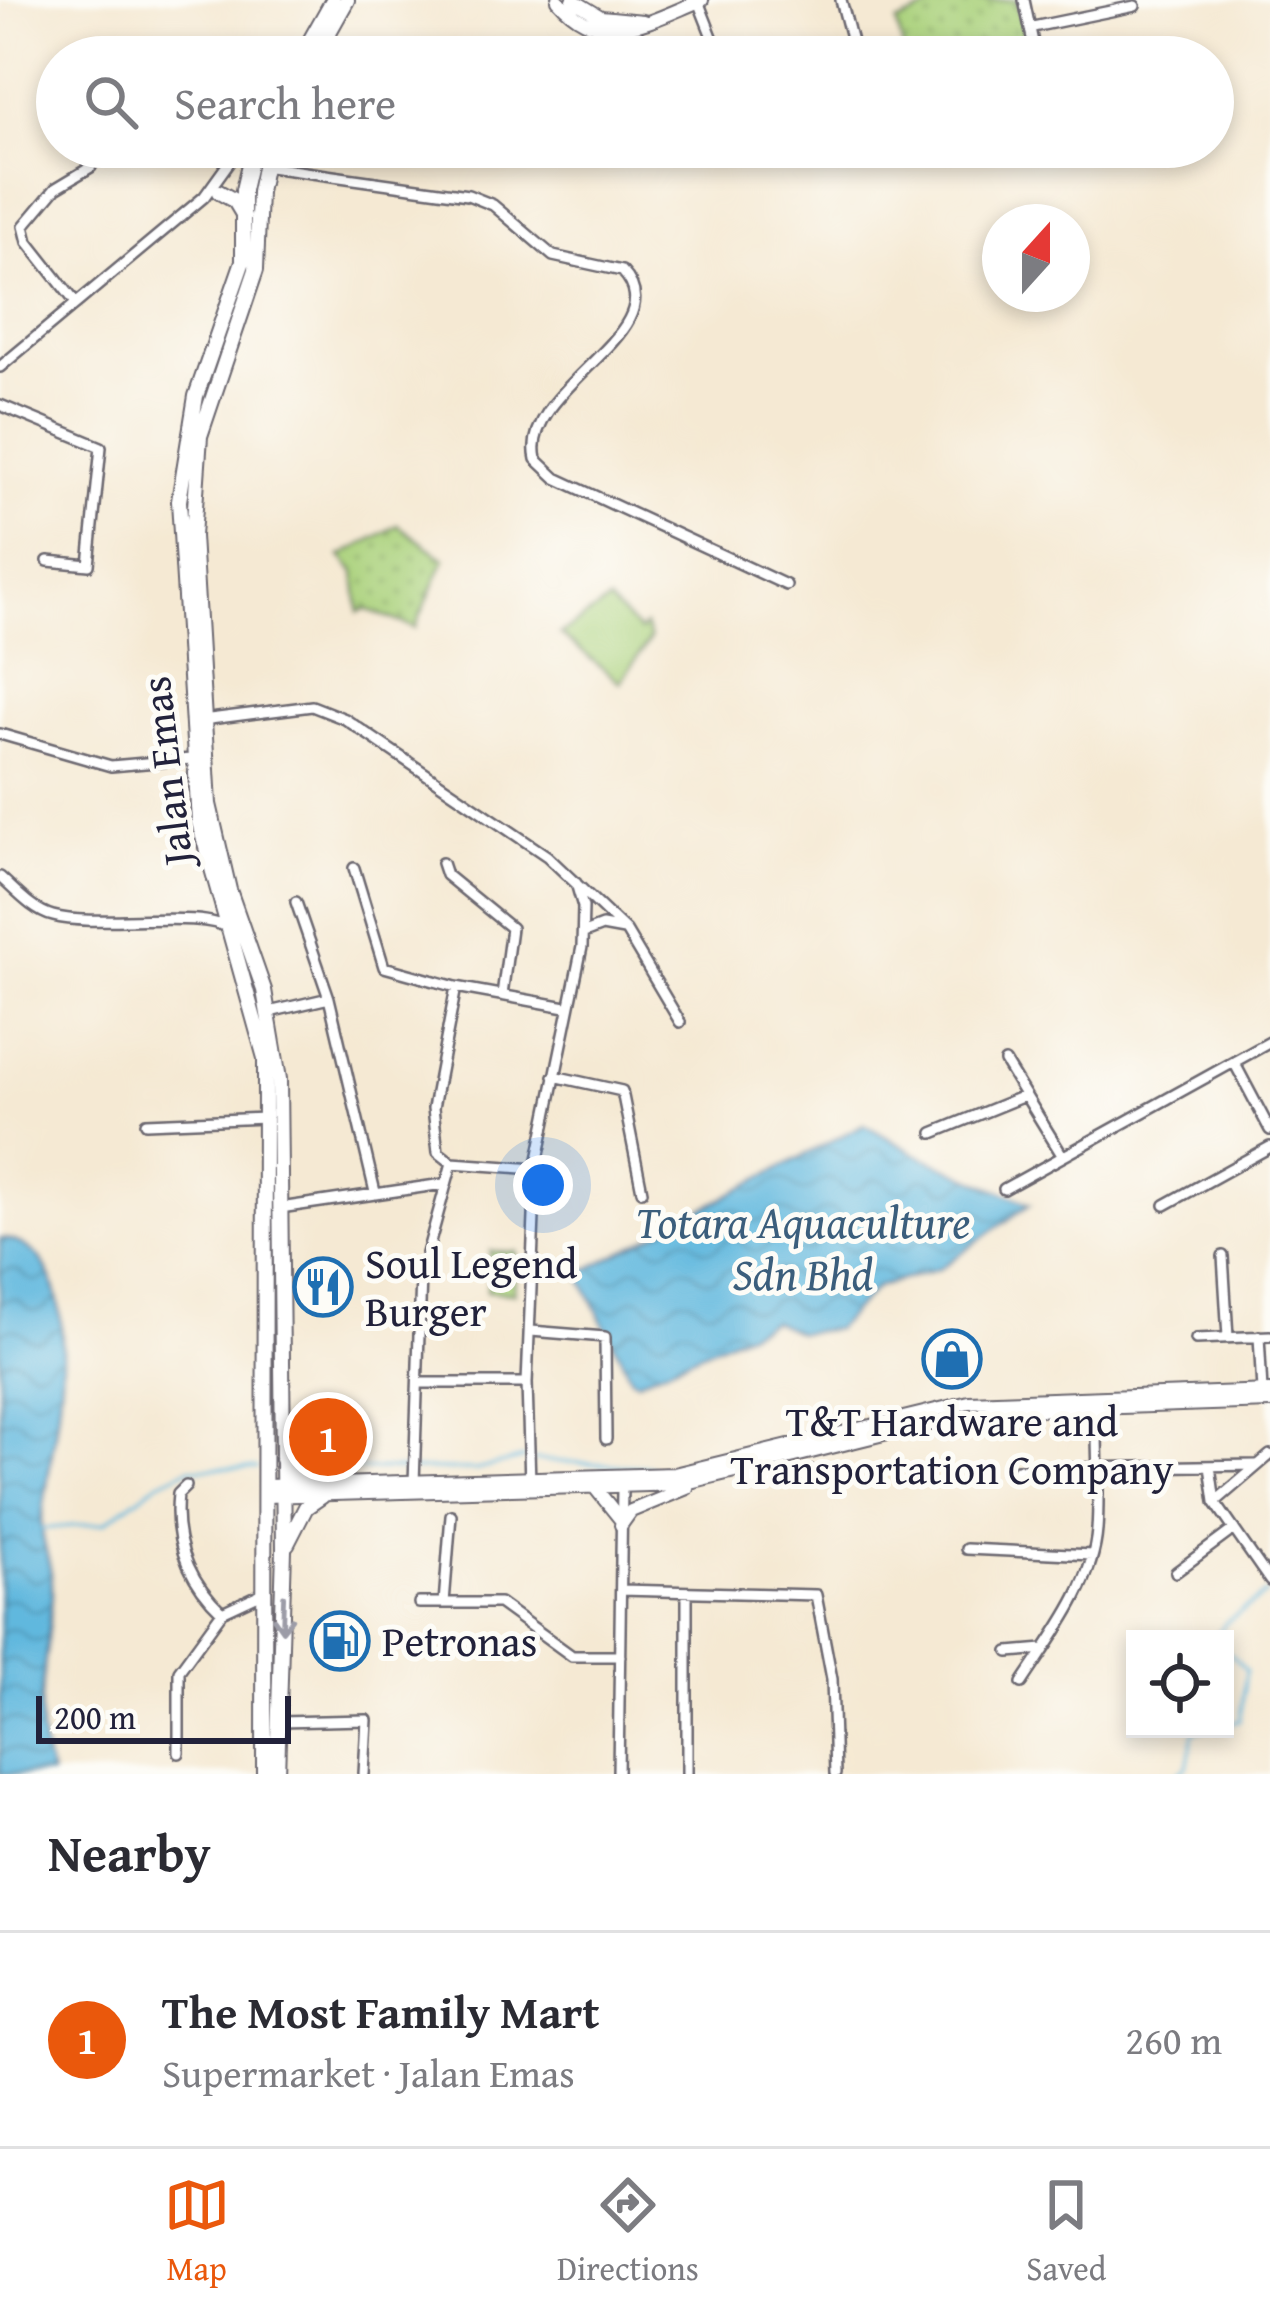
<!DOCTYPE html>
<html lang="en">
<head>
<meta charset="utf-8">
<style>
	:root { --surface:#fff; --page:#f2f2f3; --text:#2b2b33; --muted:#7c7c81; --line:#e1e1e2; --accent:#ea580c }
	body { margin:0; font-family:"Gentium Book Plus",serif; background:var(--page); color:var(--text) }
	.controls { position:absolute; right:36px; bottom:36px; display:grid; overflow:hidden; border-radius:0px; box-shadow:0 6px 18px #0003 }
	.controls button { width:108px; height:108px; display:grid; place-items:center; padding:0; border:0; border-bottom:3px solid var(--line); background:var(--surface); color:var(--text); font:60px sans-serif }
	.compass { position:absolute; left:982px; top:204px; width:108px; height:108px; border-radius:50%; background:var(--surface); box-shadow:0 6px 18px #0003; rotate:21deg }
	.scale { position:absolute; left:36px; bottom:30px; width:255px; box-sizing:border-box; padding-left:12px; border:6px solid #22223b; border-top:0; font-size:33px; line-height:42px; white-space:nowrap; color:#22223b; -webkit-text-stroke:9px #fdfcf7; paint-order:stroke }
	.you { position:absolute; left:543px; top:1185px; width:42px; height:42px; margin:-30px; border:9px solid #fff; border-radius:50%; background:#1a73e8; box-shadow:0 0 0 18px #1a73e833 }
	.badge { display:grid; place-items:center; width:78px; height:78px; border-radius:50%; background:var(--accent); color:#fff; font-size:39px; font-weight:700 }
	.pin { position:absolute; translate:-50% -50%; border:6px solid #fff; box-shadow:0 3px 12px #0006 }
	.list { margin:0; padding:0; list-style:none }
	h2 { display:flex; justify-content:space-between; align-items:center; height:156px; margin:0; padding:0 48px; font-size:51px }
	h2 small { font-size:39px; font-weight:400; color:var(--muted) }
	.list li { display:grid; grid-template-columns:78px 1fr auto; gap:36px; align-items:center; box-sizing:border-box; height:216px; padding:0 48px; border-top:3px solid var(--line) }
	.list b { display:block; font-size:45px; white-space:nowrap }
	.list p { margin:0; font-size:39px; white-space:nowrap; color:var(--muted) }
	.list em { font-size:39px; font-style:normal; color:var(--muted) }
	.icon { flex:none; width:66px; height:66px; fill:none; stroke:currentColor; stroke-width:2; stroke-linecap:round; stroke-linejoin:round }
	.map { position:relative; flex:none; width:1270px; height:1774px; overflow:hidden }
	.search { position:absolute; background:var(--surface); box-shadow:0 6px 18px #0003; left:36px; right:36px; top:36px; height:132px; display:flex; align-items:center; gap:30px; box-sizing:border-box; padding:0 42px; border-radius:66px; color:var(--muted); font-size:45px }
	.sheet { height:372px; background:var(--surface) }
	nav { display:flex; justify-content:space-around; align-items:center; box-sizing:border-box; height:168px; border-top:3px solid var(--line); background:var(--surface); font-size:33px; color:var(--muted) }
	nav a { display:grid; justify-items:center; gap:6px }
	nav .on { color:var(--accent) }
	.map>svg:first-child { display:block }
</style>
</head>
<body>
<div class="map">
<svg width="1270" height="1774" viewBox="0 0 1270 1774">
	<defs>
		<pattern id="grass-dots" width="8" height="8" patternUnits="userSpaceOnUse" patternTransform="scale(3)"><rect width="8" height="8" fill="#abd27d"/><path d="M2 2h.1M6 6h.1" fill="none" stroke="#93b46d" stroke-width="1.8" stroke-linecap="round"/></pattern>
		<pattern id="water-waves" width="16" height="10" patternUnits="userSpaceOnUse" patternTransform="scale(3)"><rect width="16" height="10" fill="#61b8de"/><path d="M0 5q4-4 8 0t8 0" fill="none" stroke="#5095b5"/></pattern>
	</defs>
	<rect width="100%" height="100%" fill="#fdfcf7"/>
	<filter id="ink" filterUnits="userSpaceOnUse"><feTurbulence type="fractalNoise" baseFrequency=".00833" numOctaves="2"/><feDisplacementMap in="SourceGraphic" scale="24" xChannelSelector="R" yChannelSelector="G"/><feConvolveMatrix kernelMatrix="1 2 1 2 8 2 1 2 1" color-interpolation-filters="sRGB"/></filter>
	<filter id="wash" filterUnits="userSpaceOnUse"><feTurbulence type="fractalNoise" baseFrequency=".004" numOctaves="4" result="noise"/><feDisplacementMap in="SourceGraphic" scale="48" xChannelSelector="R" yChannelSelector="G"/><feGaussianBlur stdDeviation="2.7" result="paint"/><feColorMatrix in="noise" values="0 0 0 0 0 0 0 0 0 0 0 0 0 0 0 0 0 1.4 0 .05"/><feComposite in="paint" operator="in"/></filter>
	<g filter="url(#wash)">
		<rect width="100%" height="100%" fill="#f5e9d3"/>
		<!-- grass -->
		<path fill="url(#grass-dots)" stroke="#667a5c" stroke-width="3" d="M 948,0 L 1017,0 L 1031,57 L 905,57 L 897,23 Z
			M 398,525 L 445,559 L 415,628 L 366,609 L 359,612 L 355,573 L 341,556 Z"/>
		<!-- green -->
		<path fill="#abd27d" stroke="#667a5c" stroke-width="3" d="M 609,602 L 640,631 L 645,626 L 650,639 L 620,682 L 560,634 Z
			M 490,1251 L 516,1252 L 514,1293 L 487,1291 Z"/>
		<!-- water -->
		<path fill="url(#water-waves)" stroke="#426d8c" stroke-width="3" d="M 864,1124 L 916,1154 L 1030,1204 L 939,1269 L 877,1287 L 835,1329 L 799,1333 L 772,1321 L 637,1381 L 631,1378 L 579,1274 Z
			M 0,1238 C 104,1250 47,1459 42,1521 C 40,1542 52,1562 52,1584 C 53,1649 26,1711 51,1774 L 0,1774 Z"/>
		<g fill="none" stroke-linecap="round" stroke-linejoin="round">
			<!-- stream -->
			<path stroke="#61b8de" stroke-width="3" d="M 534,1460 L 652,1467
				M 297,1469 L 476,1470 L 525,1458
				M 41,1529 L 105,1523 L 158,1483 L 190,1468 L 257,1468
				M 1215,1639 L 1225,1623 L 1266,1594
				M 1225,1649 L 1246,1670 L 1240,1721 L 1225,1724
				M 1177,1774 L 1187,1767 L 1194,1732 L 1205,1729"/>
		</g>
	</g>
	<g filter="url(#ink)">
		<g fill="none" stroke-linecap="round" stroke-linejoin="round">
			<!-- street casing -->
			<g stroke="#6c6870" stroke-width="14">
				<path id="street" d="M 841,0 L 856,57
					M 1024,0 L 1036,57
					M 698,1 L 720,57
					M 1033,27 L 1135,6
					M 1052,147 L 1066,159 L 1131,147
					M 262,166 L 468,195 L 493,205 L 553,256 L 622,271 C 680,331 519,388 536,459 L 556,478 L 786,585
					M 76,303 L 28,242 L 24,226 L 56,188 L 91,167
					M 0,367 L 204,197 L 240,147
					M 0,405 L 101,447 L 89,565 L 48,561
					M 202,720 L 312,706 L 345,719 L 547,856 L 626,931 L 680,1022
					M 0,734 L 111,766 L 191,759
					M 442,863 L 446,875 L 511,928 L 502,995
					M 354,868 L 384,967 L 456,987 L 566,1007
					M 0,877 C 15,890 33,911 53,916 C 96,928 206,909 228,929
					M 296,902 L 329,998 L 375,1192
					M 584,933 L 602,926 L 624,930
					M 269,1012 L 329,998
					M 1005,1062 L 1062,1155
					M 1234,1062 L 1270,1130
					M 554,1076 L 622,1091 L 642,1191
					M 146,1123 L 266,1118
					M 933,1133 L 1024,1096
					M 452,1163 L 438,1152 L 433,1108 L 456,987
					M 452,1163 L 536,1169
					M 1004,1189 L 1270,1042
					M 1165,1205 L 1270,1147
					M 280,1208 L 443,1184
					M 1223,1256 L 1228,1337
					M 531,1331 L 605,1337 L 606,1439
					M 1259,1336 L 1262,1391
					M 1196,1339 L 1270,1336
					M 418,1383 L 527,1383
					M 1210,1466 L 1215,1502 L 1270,1581
					M 1017,1469 L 1256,1465
					M 749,1470 L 754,1484 L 762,1486 L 811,1471
					M 414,1483 L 421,1275 L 452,1163
					M 530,1483 L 527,1383 L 536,1169 L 582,947 L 583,907 L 576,883
					M 186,1486 L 178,1494 C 173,1540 188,1580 222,1612
					M 1215,1502 L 1270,1455
					M 966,1549 L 1092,1555
					M 1176,1572 L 1234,1529
					M 621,1590 L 816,1595 L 832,1679 L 835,1774
					M 419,1603 L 499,1603 L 572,1656 L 620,1656
					M 444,1603 L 451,1515
					M 1009,1652 L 1044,1649
					M 1022,1683 C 1051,1638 1093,1586 1097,1530 C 1100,1489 1096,1447 1097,1406
					M 279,1722 L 367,1720 L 364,1774
					M 179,1753 L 179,1671 L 222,1612 L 265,1592
					M 618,1774 L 622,1487
					M 687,1774 L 687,1594"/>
			</g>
			<!-- secondary casing -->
			<g stroke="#6c6870" stroke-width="16">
				<path id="secondary" d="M 558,0 C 603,52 649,21 702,0
					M 573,0 L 601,17 L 643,21
					M 266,1486 L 674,1474 L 969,1402 L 1270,1391
					M 596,1489 L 621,1520
					M 265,1496 L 682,1484 L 904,1429 L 1003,1411 L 1270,1402
					M 621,1525 L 631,1511 L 687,1488"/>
			</g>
			<!-- primary casing -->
			<g stroke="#6c6870" stroke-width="18">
				<path id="primary" d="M 301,57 L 333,0
					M 315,57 L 347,0
					M 253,147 L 243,190 L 243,261 L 196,396 L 179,501 L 199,822 L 265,1058 L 264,1774
					M 268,147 L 259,192 L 256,270 L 200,436 L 193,536 L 209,804 L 229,890 L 264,990 L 279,1079 L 284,1550 L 277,1774
					M 219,192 L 235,201 L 244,216
					M 282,1459 L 289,1471 L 313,1486
					M 287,1544 L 306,1507 L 322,1496"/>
			</g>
			<!-- street -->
			<use href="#street" stroke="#fff" stroke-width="9"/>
			<!-- secondary -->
			<use href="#secondary" stroke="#fff" stroke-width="12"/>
			<!-- primary -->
			<use href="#primary" stroke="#fff" stroke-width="14"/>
		</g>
		<!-- one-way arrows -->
		<defs><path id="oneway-shaft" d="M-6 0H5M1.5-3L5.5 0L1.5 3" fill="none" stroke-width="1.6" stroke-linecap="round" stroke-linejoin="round" transform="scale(3)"/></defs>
		<use stroke="#9c9ca7" href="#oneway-shaft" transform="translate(283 1614) rotate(92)"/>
	</g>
	<!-- icons -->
	<defs>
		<g id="restaurant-ring" transform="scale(3)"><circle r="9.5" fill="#fdfcf7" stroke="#1f6fb2" stroke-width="1.5"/><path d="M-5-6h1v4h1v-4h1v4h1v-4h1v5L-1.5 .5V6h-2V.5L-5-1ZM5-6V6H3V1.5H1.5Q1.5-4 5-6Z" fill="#1f6fb2"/></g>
		<g id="shop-ring" transform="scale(3)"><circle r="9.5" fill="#fdfcf7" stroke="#1f6fb2" stroke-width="1.5"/><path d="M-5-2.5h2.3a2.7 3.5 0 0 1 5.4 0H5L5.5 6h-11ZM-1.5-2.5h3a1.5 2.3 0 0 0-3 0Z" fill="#1f6fb2"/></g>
		<g id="fuel-ring" transform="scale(3)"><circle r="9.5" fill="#fdfcf7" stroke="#1f6fb2" stroke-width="1.5"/><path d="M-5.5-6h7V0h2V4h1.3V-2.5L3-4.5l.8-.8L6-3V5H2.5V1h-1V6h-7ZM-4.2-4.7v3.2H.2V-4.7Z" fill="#1f6fb2"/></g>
	</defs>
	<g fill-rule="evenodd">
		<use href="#restaurant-ring" x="323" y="1287"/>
		<use href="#shop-ring" x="952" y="1359"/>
		<use href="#fuel-ring" x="340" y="1641"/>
	</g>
	<g text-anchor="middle" stroke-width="10" stroke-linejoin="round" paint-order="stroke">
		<!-- street labels -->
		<g font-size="42" fill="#22223b" stroke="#fdfcf7">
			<text transform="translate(166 771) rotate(-97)" y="15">Jalan Emas</text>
		</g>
		<!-- poi labels -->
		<g font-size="42" fill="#22223b" stroke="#fdfcf7" text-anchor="start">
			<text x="365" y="1278">Soul Legend<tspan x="365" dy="48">Burger</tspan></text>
			<text x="952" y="1436" text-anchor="middle">T&amp;T Hardware and<tspan x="952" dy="48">Transportation Company</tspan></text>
			<text x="382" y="1656">Petronas</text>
		</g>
		<!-- water labels -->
		<g font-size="45" font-style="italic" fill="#3b5e7c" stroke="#fdfcf7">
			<text x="803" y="1238">Totara Aquaculture<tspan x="803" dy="52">Sdn Bhd</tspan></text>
		</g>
	</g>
</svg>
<div class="controls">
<button><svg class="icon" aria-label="locate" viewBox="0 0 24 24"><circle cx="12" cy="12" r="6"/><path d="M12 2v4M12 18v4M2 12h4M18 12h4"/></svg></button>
</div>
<svg class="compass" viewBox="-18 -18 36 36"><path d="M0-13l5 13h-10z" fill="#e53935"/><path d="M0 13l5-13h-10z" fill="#7c7c81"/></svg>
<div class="scale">200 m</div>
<div class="you"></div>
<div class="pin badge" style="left:328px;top:1437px">1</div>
<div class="search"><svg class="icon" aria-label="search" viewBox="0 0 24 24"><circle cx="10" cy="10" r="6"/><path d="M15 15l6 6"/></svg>Search here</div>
</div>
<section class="sheet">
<h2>Nearby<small></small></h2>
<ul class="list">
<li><span class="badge">1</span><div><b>The Most Family Mart</b><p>Supermarket · Jalan Emas</p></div><em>260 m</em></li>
</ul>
</section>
<nav>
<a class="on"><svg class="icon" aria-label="map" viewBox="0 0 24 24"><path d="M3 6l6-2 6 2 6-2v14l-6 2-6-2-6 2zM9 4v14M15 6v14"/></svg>Map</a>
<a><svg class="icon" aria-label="directions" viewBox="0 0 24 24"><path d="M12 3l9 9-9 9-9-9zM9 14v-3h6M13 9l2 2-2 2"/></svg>Directions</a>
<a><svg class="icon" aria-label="saved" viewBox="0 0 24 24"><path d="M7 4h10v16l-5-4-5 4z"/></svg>Saved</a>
</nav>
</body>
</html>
